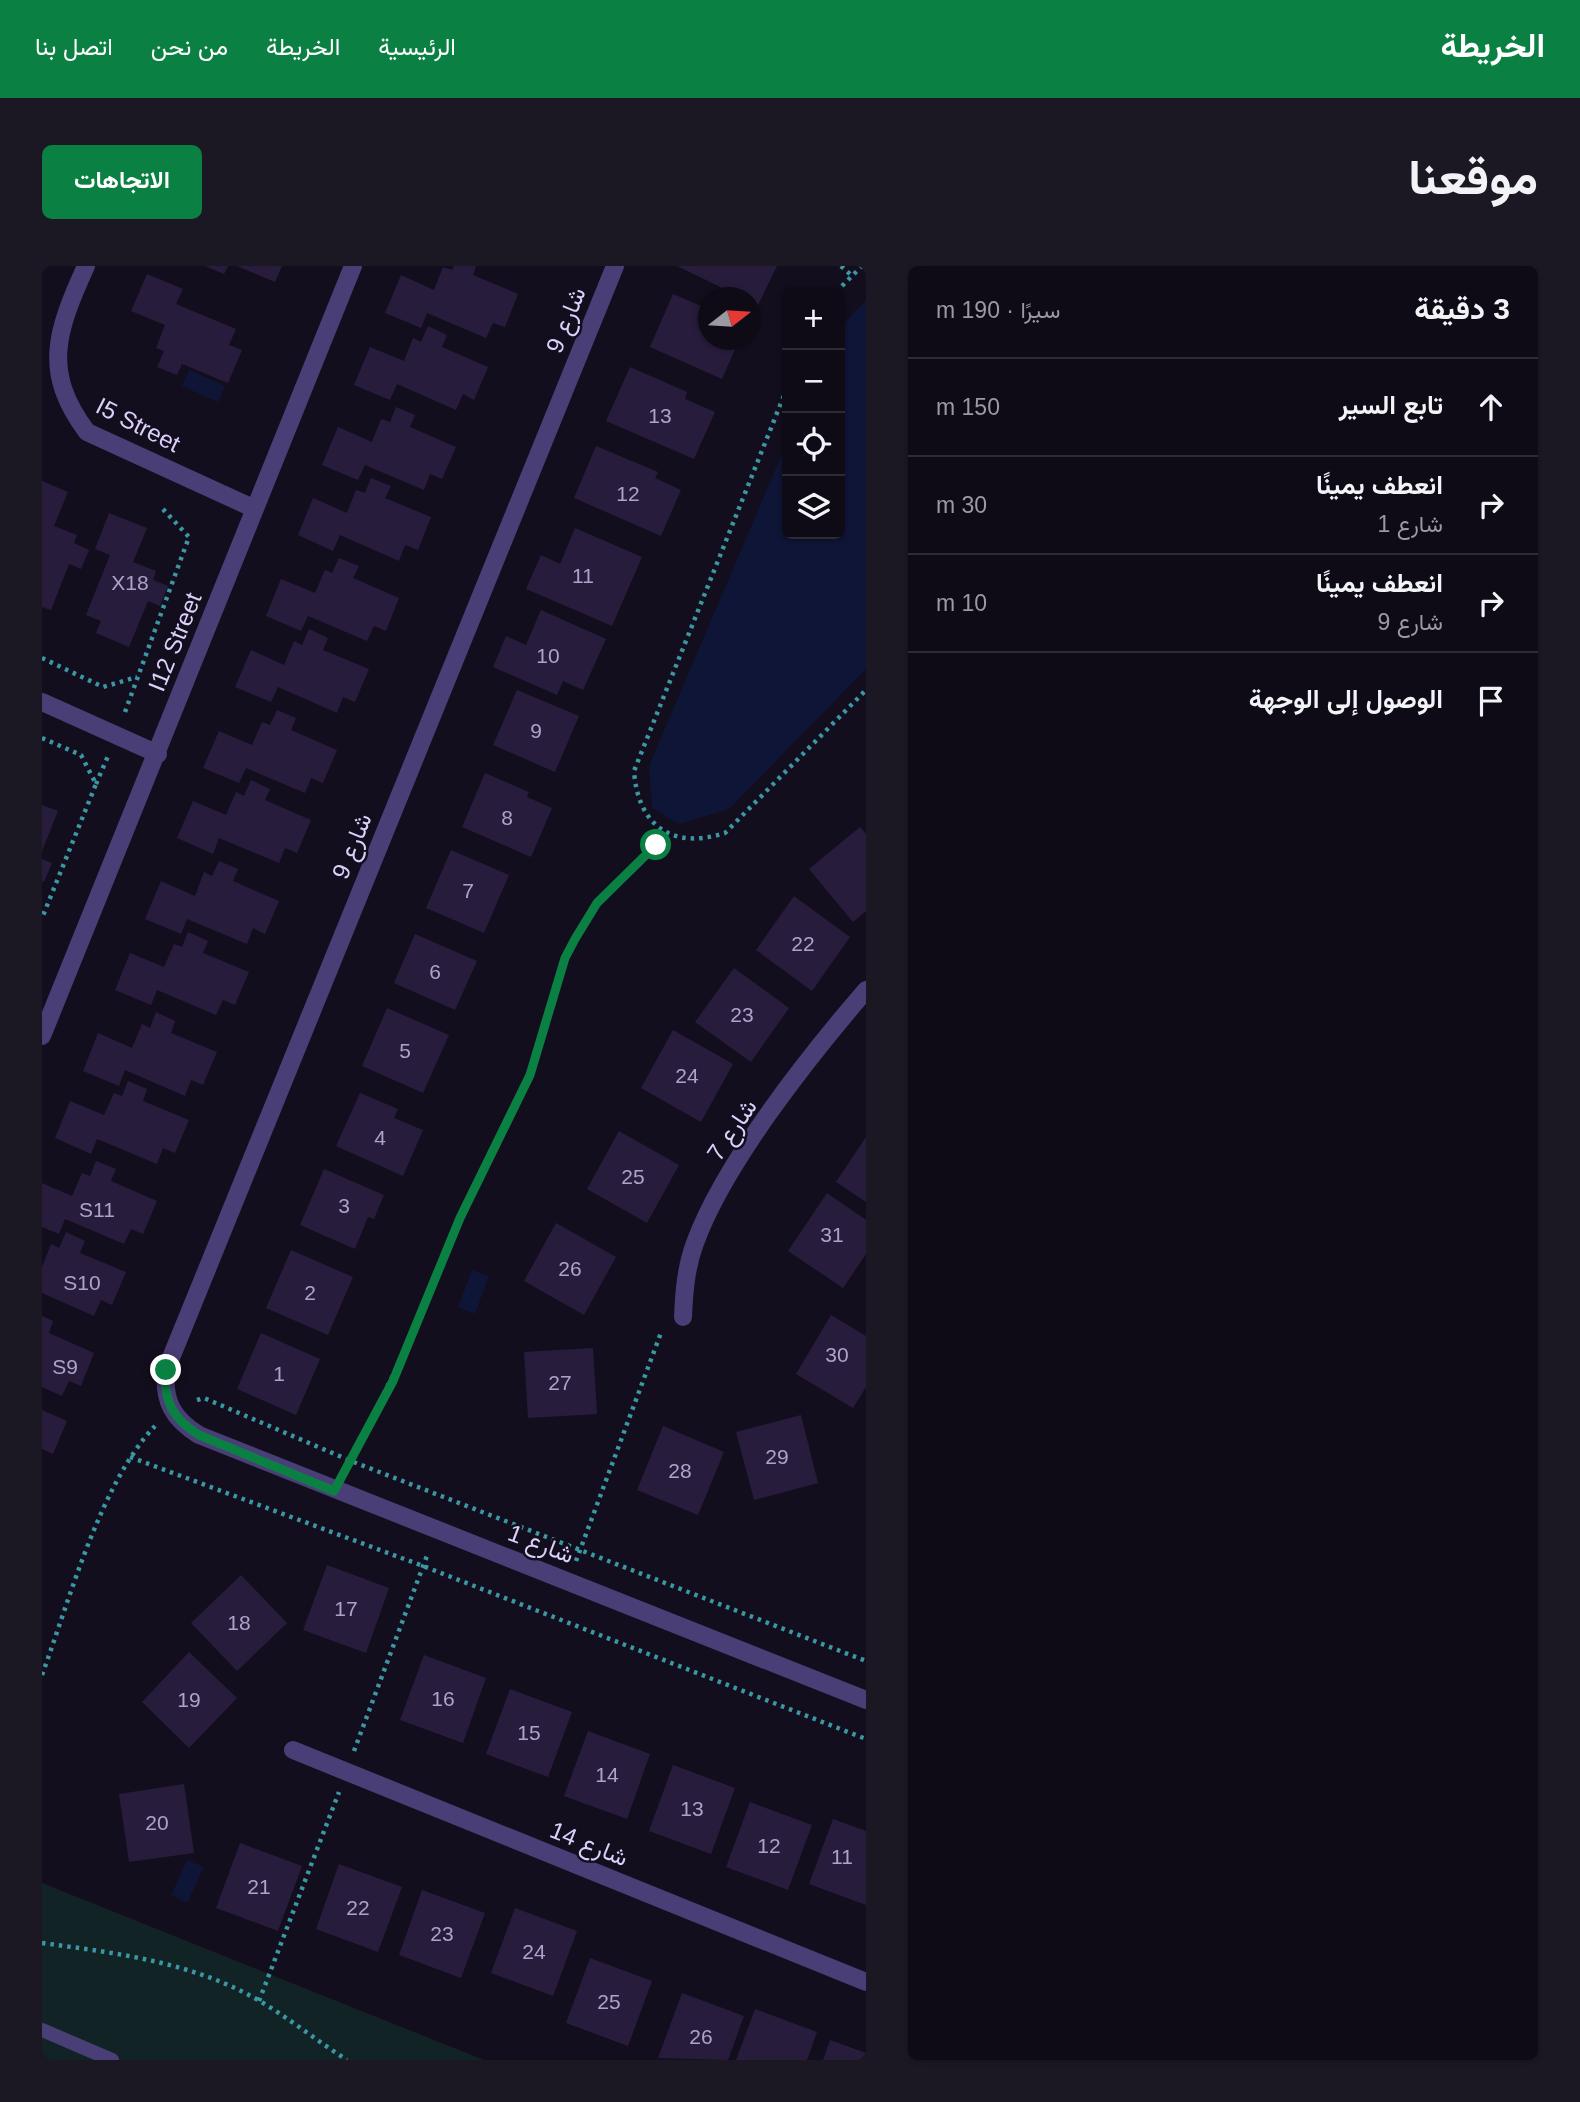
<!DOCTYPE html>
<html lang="ar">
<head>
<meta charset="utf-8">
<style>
	:root { --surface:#0e0a16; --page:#1c1823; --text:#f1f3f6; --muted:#9b9aa1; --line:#2e2b35; --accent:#0b8043 }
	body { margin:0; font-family:Helvetica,Vazirmatn,sans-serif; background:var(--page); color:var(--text); direction:rtl }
	.controls { position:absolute; right:21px; top:21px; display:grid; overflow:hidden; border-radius:10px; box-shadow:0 2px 5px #0004 }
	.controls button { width:63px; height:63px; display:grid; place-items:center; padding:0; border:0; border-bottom:2px solid var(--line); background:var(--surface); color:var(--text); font:35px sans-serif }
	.compass { position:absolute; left:656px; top:21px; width:63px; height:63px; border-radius:50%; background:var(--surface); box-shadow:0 2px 5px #0004; rotate:73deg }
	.stop { position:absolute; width:21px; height:21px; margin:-16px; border:5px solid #0b8043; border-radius:50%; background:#fff }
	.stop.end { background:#0b8043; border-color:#fff; box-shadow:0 2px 7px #0008 }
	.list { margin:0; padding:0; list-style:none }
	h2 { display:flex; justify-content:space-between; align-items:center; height:91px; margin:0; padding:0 28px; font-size:30px }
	h2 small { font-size:23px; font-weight:400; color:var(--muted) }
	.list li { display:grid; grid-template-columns:46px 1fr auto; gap:21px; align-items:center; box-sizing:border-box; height:98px; padding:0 28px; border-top:2px solid var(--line) }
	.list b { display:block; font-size:26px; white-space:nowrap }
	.list p { margin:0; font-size:23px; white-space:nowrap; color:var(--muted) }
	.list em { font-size:23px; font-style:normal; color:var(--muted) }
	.icon { flex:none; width:38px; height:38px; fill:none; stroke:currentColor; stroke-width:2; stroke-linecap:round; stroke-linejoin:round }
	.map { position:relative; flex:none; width:824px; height:1794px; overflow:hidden; direction:ltr; border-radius:10px }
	header { display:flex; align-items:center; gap:42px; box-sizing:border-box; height:98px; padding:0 35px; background:var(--accent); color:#fff }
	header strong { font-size:33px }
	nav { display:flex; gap:38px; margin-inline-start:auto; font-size:24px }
	.intro { display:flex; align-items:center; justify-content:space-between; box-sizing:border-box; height:168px; padding:0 42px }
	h1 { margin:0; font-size:49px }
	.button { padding:18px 32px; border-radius:10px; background:var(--accent); color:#fff; font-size:24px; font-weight:700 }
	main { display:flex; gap:42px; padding:0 42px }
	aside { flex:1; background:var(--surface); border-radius:10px; box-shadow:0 2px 5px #0004 }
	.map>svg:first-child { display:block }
</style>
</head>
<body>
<header>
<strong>الخريطة</strong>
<nav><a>الرئيسية</a><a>الخريطة</a><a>من نحن</a><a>اتصل بنا</a></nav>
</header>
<div class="intro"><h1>موقعنا</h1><a class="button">الاتجاهات</a></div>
<main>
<aside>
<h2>3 دقيقة<small>سيرًا · 190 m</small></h2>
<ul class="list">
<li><svg class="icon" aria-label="ahead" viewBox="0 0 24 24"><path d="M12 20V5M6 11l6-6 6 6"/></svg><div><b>تابع السير</b></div><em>150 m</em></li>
<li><svg class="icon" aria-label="right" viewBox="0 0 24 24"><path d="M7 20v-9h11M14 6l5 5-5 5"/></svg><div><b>انعطف يمينًا</b><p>شارع 1</p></div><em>30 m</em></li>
<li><svg class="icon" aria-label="right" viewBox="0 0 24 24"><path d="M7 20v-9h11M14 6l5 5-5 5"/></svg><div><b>انعطف يمينًا</b><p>شارع 9</p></div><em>10 m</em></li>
<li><svg class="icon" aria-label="arrive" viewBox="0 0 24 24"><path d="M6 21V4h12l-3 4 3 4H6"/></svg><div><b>الوصول إلى الوجهة</b></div></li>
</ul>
</aside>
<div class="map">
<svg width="824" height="1794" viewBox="0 0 824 1794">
	<rect width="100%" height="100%" fill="#130e1d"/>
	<!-- green -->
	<path fill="#122326" d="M 0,1617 L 442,1794 L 0,1794 Z"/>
	<!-- water -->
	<path fill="#0e1536" d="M 824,34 L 824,403 L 687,543 L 637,558 L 610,542 L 607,500 L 745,176 L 745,268 L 798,268 L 798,62 Z
		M 147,104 L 183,120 L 176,136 L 140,120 Z
		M 430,1004 L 447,1010 L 433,1048 L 416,1041 Z
		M 145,1594 L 162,1601 L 145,1637 L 129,1629 Z"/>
	<!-- building -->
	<path fill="#281c3c" d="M 163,0 L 186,0 L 182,8 Z
		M 195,0 L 240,0 L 233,16 Z
		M 412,0 L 434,0 L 431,9 L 476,28 L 463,61 L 451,57 L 444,72 L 385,47 L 379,62 L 343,47 L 359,9 L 392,24 L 401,1 L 410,4 Z
		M 635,0 L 735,0 L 716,39 L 708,35 L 708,32 L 701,32 Z
		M 105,8 L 141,23 L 134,38 L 194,63 L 187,79 L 200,84 L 186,117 L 140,98 L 135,109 L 115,101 L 122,85 L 114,82 L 123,59 L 89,45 Z
		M 631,28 L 666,43 L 666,74 L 697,74 L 680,113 L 608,81 Z
		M 386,60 L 405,69 L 400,81 L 446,101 L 432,134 L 421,128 L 414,144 L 355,118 L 348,134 L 312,119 L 328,81 L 362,95 L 371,72 L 379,76 Z
		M 588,101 L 645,126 L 643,133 L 673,146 L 652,193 L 564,155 Z
		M 354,141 L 373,149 L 368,161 L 414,181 L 400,213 L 388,208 L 382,224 L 323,199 L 316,214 L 280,199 L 296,161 L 330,176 L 339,153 L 348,156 Z
		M 554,180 L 616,206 L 613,212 L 639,224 L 619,270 L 532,232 Z
		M 329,212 L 349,220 L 343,232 L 389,251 L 376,284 L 363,279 L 357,295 L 298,269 L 291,285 L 256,269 L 271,232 L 305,247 L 314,224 L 323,227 Z
		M 0,215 L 26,226 L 12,260 L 35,269 L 32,277 L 47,284 L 39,303 L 27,298 L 9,344 L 0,341 Z
		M 67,247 L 105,262 L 91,296 L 114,305 L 111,314 L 126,320 L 118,340 L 106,335 L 87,381 L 54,367 L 59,355 L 44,349 L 68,289 L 53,283 Z
		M 533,262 L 600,291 L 570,360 L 484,323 L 499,289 L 518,298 Z
		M 297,292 L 317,300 L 311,312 L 357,332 L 344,365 L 332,360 L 325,375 L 266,350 L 259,365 L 224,350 L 239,313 L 273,327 L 283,304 L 290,307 Z
		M 499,344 L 564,373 L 541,424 L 521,415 L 515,429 L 451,401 L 464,370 L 484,379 Z
		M 267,363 L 286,372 L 281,384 L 327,403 L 313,436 L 301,431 L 295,447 L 236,421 L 229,436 L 193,421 L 209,384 L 242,399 L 252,375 L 260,379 Z
		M 475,424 L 537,450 L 513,506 L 451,479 Z
		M 235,444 L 254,452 L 249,464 L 295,484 L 281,517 L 269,512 L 263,527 L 204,502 L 197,517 L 161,502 L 177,465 L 210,479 L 220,456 L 228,459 Z
		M 443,507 L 487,526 L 485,531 L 510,542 L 489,591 L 420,561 Z
		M 209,514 L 228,523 L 223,534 L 269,554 L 255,587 L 243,582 L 237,597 L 177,572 L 171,588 L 135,572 L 151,535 L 184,549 L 194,526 L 202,530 Z
		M 0,539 L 16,545 L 0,585 Z
		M 818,561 L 824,568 L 824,645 L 811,656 L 767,603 Z
		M 409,584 L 467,609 L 442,667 L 384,642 Z
		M 0,593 L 10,597 L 2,616 L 0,615 Z
		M 177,595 L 196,603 L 191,615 L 237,635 L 223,668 L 211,662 L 205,678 L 145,653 L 139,668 L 103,653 L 119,615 L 153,630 L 162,606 L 170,610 Z
		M 752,630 L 808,671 L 770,725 L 714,684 Z
		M 146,666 L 166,675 L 161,687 L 207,706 L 193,739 L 181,734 L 174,749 L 115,724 L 109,739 L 73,724 L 88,687 L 122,701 L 132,678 L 140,681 Z
		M 373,668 L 435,695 L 413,744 L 352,717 Z
		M 692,702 L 747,742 L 709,796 L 653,756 Z
		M 345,742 L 407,769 L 381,827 L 320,800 Z
		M 114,746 L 133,755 L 129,767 L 175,786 L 161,819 L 149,814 L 143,830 L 83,804 L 77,820 L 41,805 L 56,767 L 90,782 L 100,758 L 108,762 Z
		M 631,764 L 691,798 L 659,856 L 599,822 Z
		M 86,815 L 105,823 L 101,835 L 147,854 L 133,887 L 121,882 L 115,898 L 55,873 L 49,888 L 13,872 L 28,835 L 62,849 L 72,827 L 80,830 Z
		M 318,827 L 356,843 L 352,852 L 381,864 L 361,910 L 294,880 Z
		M 577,865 L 637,899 L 605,957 L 545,923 Z
		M 824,871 L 824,936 L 794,916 Z
		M 54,895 L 74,903 L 69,915 L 115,935 L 101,968 L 89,963 L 82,978 L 23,953 L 17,968 L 0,961 L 0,917 L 30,930 L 40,907 L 48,910 Z
		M 282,903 L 342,929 L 332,953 L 326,951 L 313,983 L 258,959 Z
		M 785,927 L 824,954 L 824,988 L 801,1022 L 746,985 Z
		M 514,957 L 574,991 L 542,1049 L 482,1015 Z
		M 24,966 L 43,975 L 38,987 L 84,1006 L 70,1039 L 59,1034 L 52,1050 L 0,1027 L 0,1001 L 9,978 L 17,982 Z
		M 249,984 L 311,1011 L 286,1069 L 224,1042 Z
		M 789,1049 L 824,1070 L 824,1121 L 811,1142 L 754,1108 Z
		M 0,1050 L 11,1055 L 7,1067 L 52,1087 L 39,1120 L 27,1115 L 20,1130 L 0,1121 Z
		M 219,1067 L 278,1093 L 254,1149 L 195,1123 Z
		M 551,1082 L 555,1148 L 486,1152 L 482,1086 Z
		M 0,1144 L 25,1155 L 11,1188 L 0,1183 Z
		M 759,1149 L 776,1217 L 712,1234 L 694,1166 Z
		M 621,1160 L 682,1186 L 656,1249 L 595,1224 Z
		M 285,1299 L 347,1322 L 324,1387 L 261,1364 Z
		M 199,1309 L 245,1357 L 195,1405 L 149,1357 Z
		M 147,1386 L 195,1432 L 147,1482 L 100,1436 Z
		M 382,1389 L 444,1412 L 421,1477 L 358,1454 Z
		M 468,1423 L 530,1446 L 506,1511 L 444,1488 Z
		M 546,1465 L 608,1488 L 585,1553 L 522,1530 Z
		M 631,1499 L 693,1522 L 669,1588 L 607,1565 Z
		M 142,1518 L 152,1587 L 87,1596 L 77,1528 Z
		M 708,1536 L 770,1559 L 746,1624 L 684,1601 Z
		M 791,1553 L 824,1565 L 824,1639 L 767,1618 Z
		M 198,1577 L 260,1600 L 236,1665 L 174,1642 Z
		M 297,1598 L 360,1621 L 336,1686 L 274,1663 Z
		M 380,1624 L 443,1647 L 419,1712 L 357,1689 Z
		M 473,1642 L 535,1665 L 511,1730 L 449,1707 Z
		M 548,1692 L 610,1715 L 586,1780 L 524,1757 Z
		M 640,1727 L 702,1750 L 686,1794 L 616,1792 Z
		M 713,1743 L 775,1766 L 765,1794 L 694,1794 Z
		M 788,1774 L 824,1787 L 824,1794 L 781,1794 Z"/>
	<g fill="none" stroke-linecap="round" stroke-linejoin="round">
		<!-- path -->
		<path stroke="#3a97a3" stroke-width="4.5" stroke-dasharray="3.5 5" stroke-linecap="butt" d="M 799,0 L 809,9
			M 794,26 L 820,0
			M 745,122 L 592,505 C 596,560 630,584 683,567 L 824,424
			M 0,392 L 61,421 L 95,411
			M 83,446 L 147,271 L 119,241
			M 0,472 L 39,489 L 54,518 L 0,652
			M 54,518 L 66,490
			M 155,1134 L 162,1132 L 309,1195 L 824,1395
			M 88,1191 L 381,1300 L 824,1473
			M 308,1197 L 376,1058 L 439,905 L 488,809 L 523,692 L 533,673 L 555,637 L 603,590 L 623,566
			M 534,1295 L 620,1064
			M 0,1409 C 28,1333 58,1218 113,1160
			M 312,1485 L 386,1287
			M 0,1677 C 74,1687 150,1696 216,1734 C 247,1752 275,1775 305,1794
			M 217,1735 L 297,1526"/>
		<!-- lane -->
		<path stroke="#4a3e77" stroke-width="14" d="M 0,1764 L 70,1794"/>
		<!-- street -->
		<path stroke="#4a3e77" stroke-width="18" d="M 44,0 C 14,66 0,106 45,166 L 213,243
			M 573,0 L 124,1104 C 121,1135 131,1153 157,1169 L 824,1434
			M 0,436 L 116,488
			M 0,770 L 311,0
			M 641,1051 C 642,1026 644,1001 653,977 C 682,897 768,789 824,724
			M 251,1484 L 824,1716"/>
	</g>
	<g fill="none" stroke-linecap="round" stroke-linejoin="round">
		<!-- route -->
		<path stroke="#0b8043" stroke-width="9" d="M 124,1104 C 121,1135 131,1153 157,1169 L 292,1225 L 351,1115 L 418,952 L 488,809 L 523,692 L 533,673 L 555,637 L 614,579"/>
	</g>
	<g text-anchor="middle" stroke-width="5" stroke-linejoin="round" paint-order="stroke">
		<!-- number labels -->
		<g font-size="21" fill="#afa2ca">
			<text x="618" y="157">13</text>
			<text x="586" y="235">12</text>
			<text x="541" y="317">11</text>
			<text x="88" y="324">X18</text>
			<text x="506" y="397">10</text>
			<text x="494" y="472">9</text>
			<text x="465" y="559">8</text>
			<text x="426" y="632">7</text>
			<text x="761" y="685">22</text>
			<text x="393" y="713">6</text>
			<text x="700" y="756">23</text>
			<text x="363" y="792">5</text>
			<text x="645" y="817">24</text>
			<text x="338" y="879">4</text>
			<text x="591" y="918">25</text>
			<text x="302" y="947">3</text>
			<text x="55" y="951">S11</text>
			<text x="790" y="976">31</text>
			<text x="528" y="1010">26</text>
			<text x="40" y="1024">S10</text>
			<text x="268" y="1034">2</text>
			<text x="795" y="1096">30</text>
			<text x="23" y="1108">S9</text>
			<text x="237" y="1115">1</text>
			<text x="518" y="1124">27</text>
			<text x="735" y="1198">29</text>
			<text x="638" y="1212">28</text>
			<text x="304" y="1350">17</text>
			<text x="197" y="1364">18</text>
			<text x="401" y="1440">16</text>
			<text x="147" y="1441">19</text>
			<text x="487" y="1474">15</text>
			<text x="565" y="1516">14</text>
			<text x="650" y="1550">13</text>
			<text x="115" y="1564">20</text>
			<text x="727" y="1587">12</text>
			<text x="800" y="1598">11</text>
			<text x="217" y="1628">21</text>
			<text x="316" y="1649">22</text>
			<text x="400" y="1675">23</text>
			<text x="492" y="1693">24</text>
			<text x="567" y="1743">25</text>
			<text x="659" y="1778">26</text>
		</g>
		<!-- street labels -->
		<g font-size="24" fill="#dccffa" stroke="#130e1d">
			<text transform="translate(524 54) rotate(-68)" y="8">شارع 9</text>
			<text transform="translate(96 159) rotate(27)" y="8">I5 Street</text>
			<text transform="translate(133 376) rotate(-68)" y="8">I12 Street</text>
			<text transform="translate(310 580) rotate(-68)" y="8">شارع 9</text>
			<text transform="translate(690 864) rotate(-56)" y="8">شارع 7</text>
			<text transform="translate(499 1278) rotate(21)" y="8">شارع 1</text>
			<text transform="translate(547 1578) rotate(22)" y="8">شارع 14</text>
		</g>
	</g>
</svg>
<div class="controls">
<button>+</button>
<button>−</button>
<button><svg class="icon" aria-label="locate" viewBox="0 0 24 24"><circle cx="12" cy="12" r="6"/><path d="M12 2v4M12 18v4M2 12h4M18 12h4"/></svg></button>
<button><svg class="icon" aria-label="layers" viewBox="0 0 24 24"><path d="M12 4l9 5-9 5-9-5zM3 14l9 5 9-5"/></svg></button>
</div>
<svg class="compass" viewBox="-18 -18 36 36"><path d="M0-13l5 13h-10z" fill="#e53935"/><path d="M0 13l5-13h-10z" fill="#9b9aa1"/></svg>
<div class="stop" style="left:614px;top:579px"></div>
<div class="stop end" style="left:124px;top:1104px"></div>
</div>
</main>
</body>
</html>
